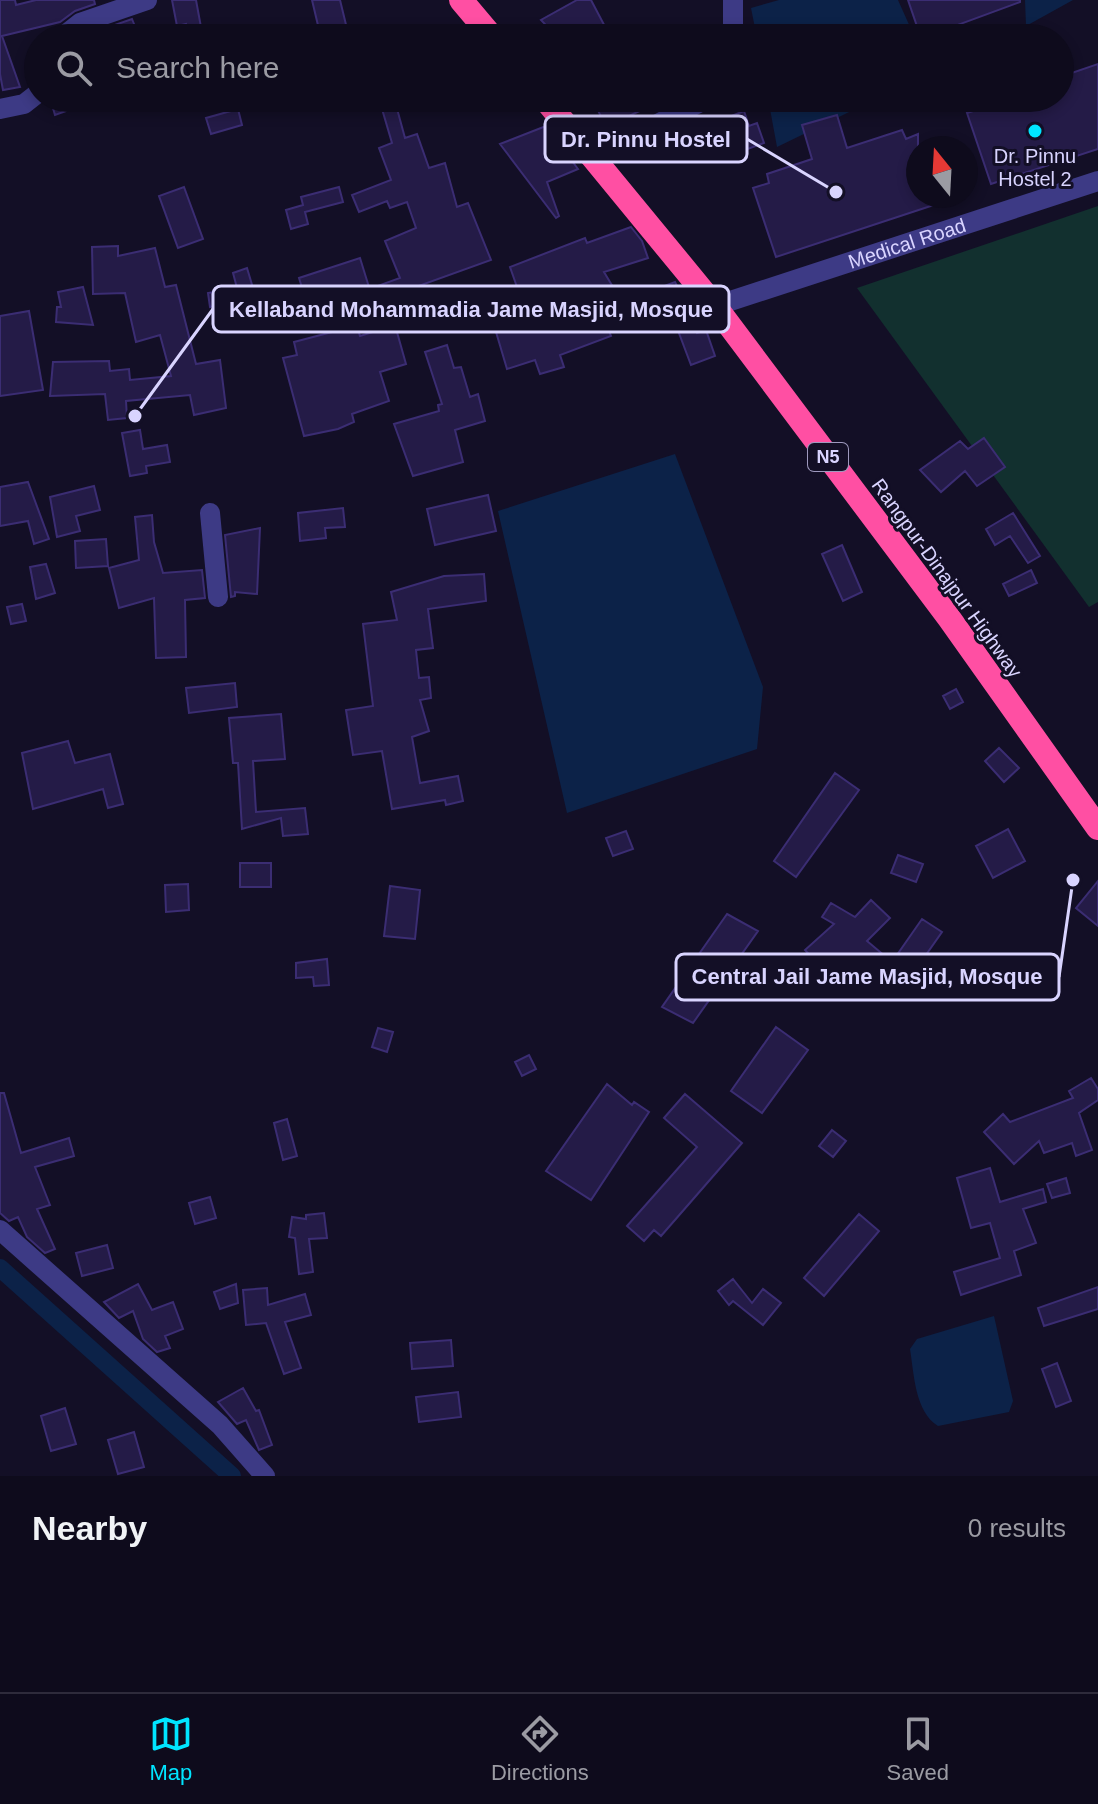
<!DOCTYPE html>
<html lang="en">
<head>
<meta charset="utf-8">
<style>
	:root { --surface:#0e0b1c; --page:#171425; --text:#f1f3f6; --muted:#9b9ba3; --line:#2e2b3b; --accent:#00e5ff }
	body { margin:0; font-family:Arial,sans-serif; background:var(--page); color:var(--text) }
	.compass { position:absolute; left:906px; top:136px; width:72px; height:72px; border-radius:50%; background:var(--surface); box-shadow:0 4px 12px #0003; rotate:342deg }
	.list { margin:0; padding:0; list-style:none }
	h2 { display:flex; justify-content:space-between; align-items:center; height:104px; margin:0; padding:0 32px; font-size:34px }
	h2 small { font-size:26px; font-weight:400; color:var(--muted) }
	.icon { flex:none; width:44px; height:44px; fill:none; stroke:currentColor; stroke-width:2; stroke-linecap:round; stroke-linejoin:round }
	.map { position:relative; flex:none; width:1098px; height:1476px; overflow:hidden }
	.search { position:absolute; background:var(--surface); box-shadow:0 4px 12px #0003; left:24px; right:24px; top:24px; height:88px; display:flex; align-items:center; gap:20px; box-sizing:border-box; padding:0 28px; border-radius:44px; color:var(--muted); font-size:30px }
	.sheet { height:216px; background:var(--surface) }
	nav { display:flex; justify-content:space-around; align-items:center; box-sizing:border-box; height:112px; border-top:2px solid var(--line); background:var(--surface); font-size:22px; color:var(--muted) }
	nav a { display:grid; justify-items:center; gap:4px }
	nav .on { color:var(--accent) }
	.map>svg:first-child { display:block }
</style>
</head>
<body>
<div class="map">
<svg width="1098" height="1476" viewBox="0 0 1098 1476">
	<rect width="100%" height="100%" fill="#130f26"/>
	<!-- green -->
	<path fill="#12302f" d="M 1098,206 L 1098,602 L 1089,607 L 857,288 Z"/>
	<!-- water -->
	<path fill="#0c2248" d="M 779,0 L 898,0 L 915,38 L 757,38 L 751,8 Z
		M 1025,0 L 1073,0 L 1026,26 Z
		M 768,98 L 878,98 L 777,147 Z
		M 675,454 L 763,687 L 757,749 L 567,813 L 498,511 Z
		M 994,1316 L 1013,1401 L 1009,1412 L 938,1426 C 915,1412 914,1374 910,1349 L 917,1339 Z"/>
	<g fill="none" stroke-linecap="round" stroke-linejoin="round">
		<!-- canal -->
		<path stroke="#0c2248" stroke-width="18" d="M 0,1268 L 232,1476"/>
	</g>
	<!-- building -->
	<path fill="#241b47" stroke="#3b2d73" stroke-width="2" d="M 0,0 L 15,0 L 16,5 L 36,0 L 94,0 L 95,4 L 75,11 L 60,22 L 2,36 L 20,87 L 3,90 L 0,74 Z
		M 172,0 L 196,0 L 203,38 L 190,38 L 186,24 L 177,26 Z
		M 312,0 L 340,0 L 348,33 L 321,38 Z
		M 577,0 L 591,0 L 611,38 L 558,38 L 541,20 Z
		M 908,0 L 1020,0 L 1020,2 L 941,31 L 943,38 L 921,38 Z
		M 132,19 L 136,29 L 128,33 L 130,38 L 88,38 L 86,35 Z
		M 1098,64 L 1098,149 L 991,184 L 967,113 L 976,110 L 975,105 L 996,98 L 1060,98 L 1060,77 Z
		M 50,98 L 97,98 L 97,100 L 55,115 Z
		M 592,98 L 667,98 L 606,127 Z
		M 396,105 L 405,138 L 417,134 L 429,168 L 445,163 L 457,207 L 468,203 L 491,260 L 377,301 L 372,288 L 400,278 L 385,241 L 416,228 L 407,202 L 390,208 L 387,201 L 359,212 L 352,195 L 391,180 L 379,148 L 392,143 L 382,109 Z
		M 238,109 L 242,125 L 211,134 L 206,118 Z
		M 744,111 L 749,126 L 757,123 L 764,143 L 726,157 L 713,123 Z
		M 837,115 L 847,148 L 902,130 L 906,139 L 918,134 L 918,196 L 952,199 L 776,257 L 753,188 L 769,183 L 767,174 L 812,159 L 802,125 Z
		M 546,126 L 578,169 L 547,182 L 559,216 L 556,218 L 500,144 Z
		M 184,187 L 203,239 L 178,248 L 159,196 Z
		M 339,187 L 343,202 L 305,212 L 308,224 L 291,229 L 286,210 L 303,205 L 301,197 Z
		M 631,227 L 642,241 L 648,258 L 604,272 L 619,297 L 627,293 L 630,299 L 675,282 L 678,288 L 669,294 L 672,302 L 684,298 L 697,333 L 706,330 L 715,356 L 691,365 L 674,320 L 656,326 L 648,306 L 609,331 L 611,336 L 560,355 L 564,367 L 540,374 L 535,360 L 507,369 L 496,332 L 519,325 L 508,290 L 517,287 L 510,267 L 585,238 L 587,243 Z
		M 118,246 L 118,256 L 155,248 L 165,287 L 176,285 L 196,364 L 220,360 L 226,408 L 194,415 L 190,395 L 126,401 L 127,418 L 108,420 L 105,394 L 50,396 L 53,362 L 109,361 L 110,371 L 129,369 L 130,380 L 171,376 L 160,335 L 136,342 L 125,293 L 93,294 L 92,247 Z
		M 360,258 L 373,300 L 351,307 L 360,336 L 395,325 L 406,364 L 380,372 L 389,401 L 352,414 L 354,422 L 338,429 L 304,436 L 283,358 L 297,355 L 294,342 L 332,332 L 322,303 L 308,307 L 299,278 Z
		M 247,268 L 256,298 L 210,307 L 208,293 L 237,288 L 233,273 Z
		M 83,287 L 93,325 L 56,322 L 57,307 L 61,307 L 58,292 Z
		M 29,311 L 43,390 L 0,396 L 0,316 Z
		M 447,345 L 454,368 L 461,367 L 470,397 L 478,394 L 485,421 L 455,430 L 463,462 L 413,476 L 394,424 L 439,411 L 438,405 L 442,404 L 425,352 Z
		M 140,430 L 143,449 L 167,445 L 170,462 L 146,466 L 147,473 L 130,476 L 122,433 Z
		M 984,438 L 1005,467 L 977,486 L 965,471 L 941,492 L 920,470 L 960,441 L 968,449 Z
		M 28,482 L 49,539 L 34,544 L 28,521 L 0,526 L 0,487 Z
		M 94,486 L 100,510 L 76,516 L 80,531 L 57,537 L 50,497 Z
		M 488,495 L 496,531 L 435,545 L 427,509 Z
		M 343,508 L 345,527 L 325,528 L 326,538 L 300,541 L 298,513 Z
		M 1013,513 L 1040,556 L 1028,563 L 1010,536 L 995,545 L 986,529 Z
		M 152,515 L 154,542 L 163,573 L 202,570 L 205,598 L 185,600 L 186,657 L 156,658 L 154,598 L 119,608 L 109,568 L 139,560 L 135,517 Z
		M 260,528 L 257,594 L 235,592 L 235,596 L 231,597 L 225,535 Z
		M 106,539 L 108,566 L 76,568 L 75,541 Z
		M 842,545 L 862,592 L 843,601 L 822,554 Z
		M 46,564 L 55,593 L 36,599 L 30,567 Z
		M 1031,570 L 1037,583 L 1009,596 L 1003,584 Z
		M 484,574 L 486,601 L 428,609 L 433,648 L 416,650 L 419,678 L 429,677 L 431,698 L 420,700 L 429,731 L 412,737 L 420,783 L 458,776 L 463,801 L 446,805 L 445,800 L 392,809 L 382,751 L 353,755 L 346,710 L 373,706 L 363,624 L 397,620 L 391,592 L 444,576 Z
		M 22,604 L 26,621 L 11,624 L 7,607 Z
		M 235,683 L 237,707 L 189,713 L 186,688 Z
		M 956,689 L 963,702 L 950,709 L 943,696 Z
		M 281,714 L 285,759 L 253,761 L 256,812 L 305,808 L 308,834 L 283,836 L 281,818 L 242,829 L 238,763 L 233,763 L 229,718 Z
		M 68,741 L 75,763 L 110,754 L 123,804 L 108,808 L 103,789 L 33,809 L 22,753 Z
		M 999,748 L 1019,768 L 1004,782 L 985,761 Z
		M 835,773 L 859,790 L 796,877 L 774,861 Z
		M 1008,829 L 1025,861 L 993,878 L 976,846 Z
		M 626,831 L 633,849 L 613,856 L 606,838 Z
		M 898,855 L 923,864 L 916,882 L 891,873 Z
		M 240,863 L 271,863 L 271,887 L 240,887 Z
		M 1098,881 L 1098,926 L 1076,908 Z
		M 188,884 L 189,910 L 166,912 L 165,885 Z
		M 390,886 L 420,890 L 415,939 L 384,936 Z
		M 871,900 L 890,918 L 867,941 L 892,962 L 922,919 L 942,932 L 897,996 L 847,959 L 829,976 L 805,950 L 834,924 L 822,917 L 831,903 L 855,917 Z
		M 727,914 L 758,931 L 693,1023 L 662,1007 Z
		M 327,959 L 329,985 L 314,986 L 313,977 L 296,978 L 296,963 Z
		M 776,1027 L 808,1050 L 762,1113 L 731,1091 Z
		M 378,1028 L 393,1032 L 387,1052 L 372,1047 Z
		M 529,1055 L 536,1069 L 522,1076 L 515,1062 Z
		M 1091,1078 L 1098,1089 L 1098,1100 L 1079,1113 L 1092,1150 L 1076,1156 L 1072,1143 L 1044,1153 L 1039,1141 L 1014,1164 L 984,1132 L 1003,1114 L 1010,1122 L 1073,1098 L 1069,1091 Z
		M 607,1084 L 632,1105 L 634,1102 L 649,1112 L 591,1200 L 546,1171 Z
		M 0,1093 L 4,1093 L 21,1153 L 69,1138 L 74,1156 L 35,1167 L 50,1205 L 37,1209 L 55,1249 L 45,1253 L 27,1237 L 18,1217 L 9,1221 L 0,1213 Z
		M 685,1094 L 742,1143 L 661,1236 L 654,1230 L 644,1241 L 627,1226 L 697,1147 L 664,1118 Z
		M 287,1119 L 297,1156 L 283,1160 L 274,1123 Z
		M 832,1130 L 846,1141 L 833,1157 L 819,1146 Z
		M 990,1168 L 1000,1202 L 1043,1189 L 1046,1202 L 1023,1209 L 1036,1243 L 1014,1251 L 1021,1275 L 961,1295 L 954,1272 L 1000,1258 L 990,1223 L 971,1228 L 957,1178 Z
		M 1066,1178 L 1070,1193 L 1052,1198 L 1047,1184 Z
		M 210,1197 L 216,1218 L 195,1224 L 189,1203 Z
		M 324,1213 L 327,1238 L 309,1239 L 313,1272 L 299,1274 L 295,1238 L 289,1237 L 292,1217 L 306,1219 L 306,1215 Z
		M 859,1214 L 879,1231 L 824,1296 L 804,1278 Z
		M 107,1245 L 113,1268 L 82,1276 L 76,1253 Z
		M 733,1279 L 752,1303 L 763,1289 L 781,1303 L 763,1325 L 733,1301 L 729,1305 L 718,1291 Z
		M 138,1284 L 152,1310 L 173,1302 L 183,1329 L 165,1336 L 170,1348 L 157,1352 L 143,1339 L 133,1311 L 119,1318 L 104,1302 Z
		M 236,1284 L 238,1303 L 220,1309 L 214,1292 Z
		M 1098,1287 L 1098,1309 L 1044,1326 L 1038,1308 Z
		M 267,1288 L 268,1305 L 305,1294 L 311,1315 L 285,1322 L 301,1368 L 284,1374 L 266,1323 L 246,1325 L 243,1290 Z
		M 451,1340 L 453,1366 L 412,1369 L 410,1343 Z
		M 1057,1363 L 1071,1401 L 1056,1407 L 1042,1369 Z
		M 243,1388 L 256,1411 L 259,1410 L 272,1445 L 259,1450 L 246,1420 L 237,1424 L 218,1402 Z
		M 458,1392 L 461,1417 L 419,1422 L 416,1397 Z
		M 65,1408 L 76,1444 L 51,1451 L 41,1416 Z
		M 134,1432 L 144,1467 L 118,1474 L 108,1440 Z"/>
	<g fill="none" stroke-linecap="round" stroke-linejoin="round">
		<!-- minor -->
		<g stroke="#3d3a85" stroke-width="20">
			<path d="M 733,0 L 733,38"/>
			<path d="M 61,38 L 80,23 L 147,0"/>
			<path d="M 0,109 L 24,104 L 38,93"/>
			<path d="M 594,157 L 708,98"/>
			<path id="s1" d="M 715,306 L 1098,181"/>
			<path d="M 210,513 L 218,597"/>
			<path d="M 0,1230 L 220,1425 L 265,1476"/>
		</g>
		<!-- highway -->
		<path stroke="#ff4fa3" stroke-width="24" d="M 461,0 L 493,38
			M 544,98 L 715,306 L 949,618 L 1098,828"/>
	</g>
	<!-- markers -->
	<circle fill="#00e5ff" stroke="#130f26" stroke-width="3" cx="1035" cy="131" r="8"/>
	<g text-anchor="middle" stroke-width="6" stroke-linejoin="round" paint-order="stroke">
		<!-- shield labels -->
		<rect fill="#130f26" stroke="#9e99be" stroke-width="2" x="808" y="443" width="40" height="28" rx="6"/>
		<g font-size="18" font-weight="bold" fill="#d9d4ff">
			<text x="828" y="463">N5</text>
		</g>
		<!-- poi labels -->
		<g font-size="20" fill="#d9d4ff" stroke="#130f26">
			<text x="1035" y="163">Dr. Pinnu<tspan x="1035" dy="23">Hostel 2</tspan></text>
		</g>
		<!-- street labels -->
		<g font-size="20" fill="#d9d4ff" stroke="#130f26">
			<text dy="7" stroke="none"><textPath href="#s1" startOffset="202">Medical Road</textPath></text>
			<text transform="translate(947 578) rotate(54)" y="7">Rangpur-Dinajpur Highway</text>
		</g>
	</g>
	<!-- callouts -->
	<path fill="none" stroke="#d9d4ff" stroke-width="3" d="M836 192L747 139M135 416L213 309M1073 880L1059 977"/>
	<g fill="#d9d4ff" stroke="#130f26" stroke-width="3">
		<circle cx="836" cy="192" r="8"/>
		<circle cx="135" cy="416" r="8"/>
		<circle cx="1073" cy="880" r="8"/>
	</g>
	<g fill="#130f26" stroke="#d9d4ff" stroke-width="3">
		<rect x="545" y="116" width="202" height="46" rx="8"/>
		<rect x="213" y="286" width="516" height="46" rx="8"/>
		<rect x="676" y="954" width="383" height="46" rx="8"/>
	</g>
	<g font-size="22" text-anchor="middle" font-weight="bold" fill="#d9d4ff">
		<text x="646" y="147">Dr. Pinnu Hostel</text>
		<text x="471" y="317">Kellaband Mohammadia Jame Masjid, Mosque</text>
		<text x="867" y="984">Central Jail Jame Masjid, Mosque</text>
	</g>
</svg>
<svg class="compass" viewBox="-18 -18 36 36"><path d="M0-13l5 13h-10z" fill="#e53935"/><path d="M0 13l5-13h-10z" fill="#9b9ba3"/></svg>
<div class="search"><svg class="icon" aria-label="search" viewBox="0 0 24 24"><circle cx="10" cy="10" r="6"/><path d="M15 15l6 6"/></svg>Search here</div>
</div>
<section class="sheet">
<h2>Nearby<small>0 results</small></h2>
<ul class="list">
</ul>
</section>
<nav>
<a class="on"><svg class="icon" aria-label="map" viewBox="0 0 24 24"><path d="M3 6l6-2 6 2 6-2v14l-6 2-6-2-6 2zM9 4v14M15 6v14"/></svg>Map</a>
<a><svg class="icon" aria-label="directions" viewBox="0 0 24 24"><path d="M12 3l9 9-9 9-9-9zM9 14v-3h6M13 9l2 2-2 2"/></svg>Directions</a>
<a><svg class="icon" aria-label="saved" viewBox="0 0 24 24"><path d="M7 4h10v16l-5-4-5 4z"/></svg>Saved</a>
</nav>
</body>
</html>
